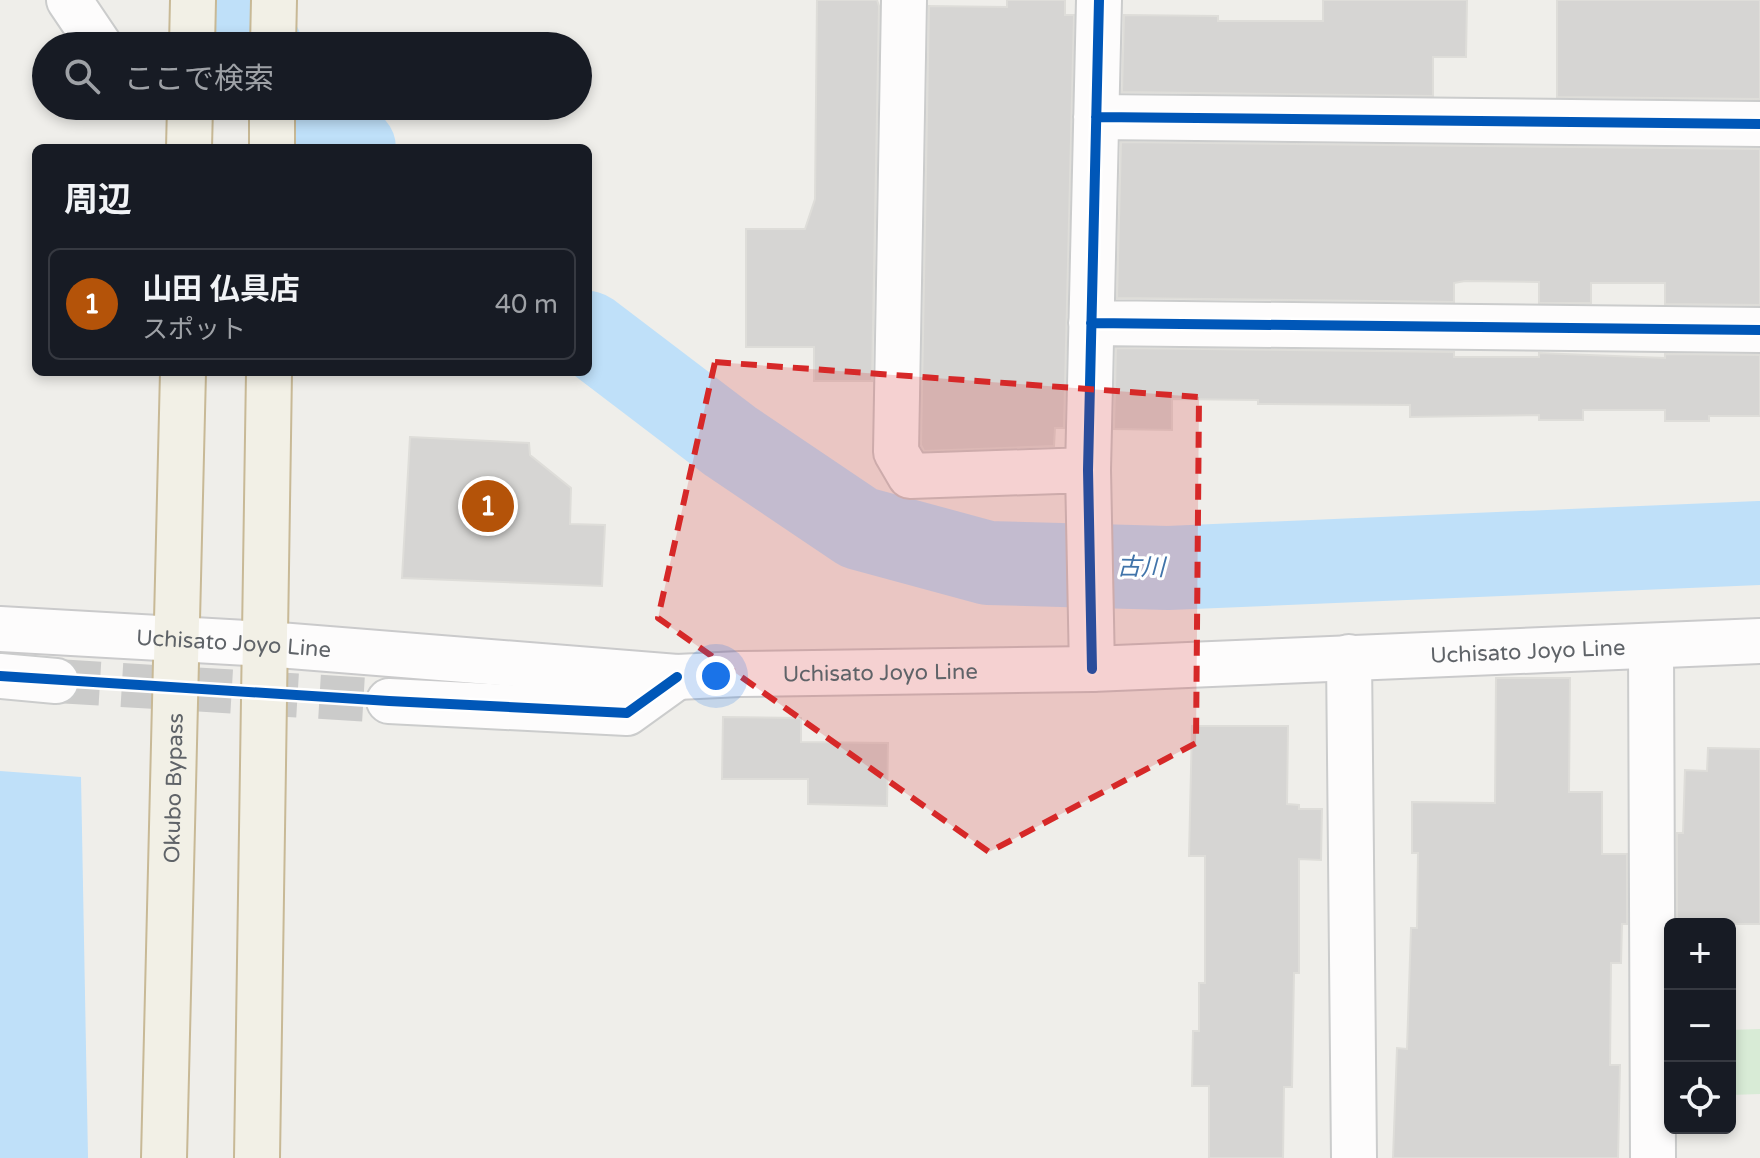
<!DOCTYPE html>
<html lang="ja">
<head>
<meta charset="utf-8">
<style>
	:root { --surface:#171b24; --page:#242831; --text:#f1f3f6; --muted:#9ea1a6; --line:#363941; --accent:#b45309 }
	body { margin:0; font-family:"Varela Round","Noto Sans JP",sans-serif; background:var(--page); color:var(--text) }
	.controls { position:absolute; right:24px; bottom:24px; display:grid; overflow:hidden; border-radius:12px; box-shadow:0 4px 12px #0003 }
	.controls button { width:72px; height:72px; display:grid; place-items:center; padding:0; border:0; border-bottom:2px solid var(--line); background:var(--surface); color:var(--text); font:40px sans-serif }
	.you { position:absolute; left:716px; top:676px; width:28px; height:28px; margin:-20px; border:6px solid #fff; border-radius:50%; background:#1a73e8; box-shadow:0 0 0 12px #1a73e833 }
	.badge { display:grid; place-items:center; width:52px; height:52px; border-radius:50%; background:var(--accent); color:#fff; font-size:26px; font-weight:700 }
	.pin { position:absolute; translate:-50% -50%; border:4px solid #fff; box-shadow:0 2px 8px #0006 }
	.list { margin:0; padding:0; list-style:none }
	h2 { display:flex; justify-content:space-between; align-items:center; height:104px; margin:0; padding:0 32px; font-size:34px }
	h2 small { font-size:26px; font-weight:400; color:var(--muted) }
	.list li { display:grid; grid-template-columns:52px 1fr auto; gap:24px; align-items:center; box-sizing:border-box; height:112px; margin:0 16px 16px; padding:0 16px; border:2px solid var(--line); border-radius:12px }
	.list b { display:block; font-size:30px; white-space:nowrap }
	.list p { margin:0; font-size:26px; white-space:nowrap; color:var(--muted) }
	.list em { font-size:26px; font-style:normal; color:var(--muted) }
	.icon { flex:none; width:44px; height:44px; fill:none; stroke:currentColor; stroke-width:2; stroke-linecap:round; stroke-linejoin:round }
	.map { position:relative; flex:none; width:1760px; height:1158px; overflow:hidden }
	.search { position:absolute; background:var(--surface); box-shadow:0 4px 12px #0003; left:32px; top:32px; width:560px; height:88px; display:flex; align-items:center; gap:20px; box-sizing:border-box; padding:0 28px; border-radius:44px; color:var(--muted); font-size:30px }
	.panel { position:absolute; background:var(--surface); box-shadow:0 4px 12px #0003; left:32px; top:144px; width:560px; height:232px; border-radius:12px }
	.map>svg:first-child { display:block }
</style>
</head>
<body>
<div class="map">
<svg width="1760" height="1158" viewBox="0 0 1760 1158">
	<rect width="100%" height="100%" fill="#efeeea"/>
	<!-- green -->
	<path fill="#d8ebd6" d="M 1760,1029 L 1760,1094 L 1730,1095 L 1730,1030 Z"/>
	<!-- water -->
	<path fill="#bfe0f9" d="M 0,771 L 81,777 L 88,1158 L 0,1158 Z"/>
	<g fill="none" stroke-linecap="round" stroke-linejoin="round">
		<!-- river -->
		<path stroke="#bfe0f9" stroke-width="84" d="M 217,0 L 260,46
			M 315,106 L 354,148
			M 588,333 L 730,441 L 859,528 L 988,563 L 1168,568 L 1760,543"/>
	</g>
	<!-- building -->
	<path fill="#d6d5d3" stroke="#deddd9" stroke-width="2" d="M 817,0 L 877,0 L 879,6 L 872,381 L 814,381 L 814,347 L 746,347 L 746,229 L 805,229 L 815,199 Z
		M 1007,0 L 1065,0 L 1065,15 L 1074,15 L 1064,428 L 1055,428 L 1054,446 L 924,451 L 921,445 L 929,6 L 1007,7 Z
		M 1323,0 L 1467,0 L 1466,57 L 1433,57 L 1433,96 L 1122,92 L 1124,15 L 1218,16 L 1218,21 L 1323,21 Z
		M 1557,0 L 1760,0 L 1760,99 L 1557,97 Z
		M 1121,142 L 1760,149 L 1760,305 L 1665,304 L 1665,283 L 1591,283 L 1591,303 L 1539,303 L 1539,282 L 1465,281 L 1454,283 L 1454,302 L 1117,298 Z
		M 1116,348 L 1454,352 L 1454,357 L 1539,357 L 1539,353 L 1665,358 L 1665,354 L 1760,355 L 1760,416 L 1709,416 L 1709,421 L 1665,421 L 1665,410 L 1583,410 L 1583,420 L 1539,420 L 1539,415 L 1410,417 L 1410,405 L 1258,404 L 1258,400 L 1172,399 L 1172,430 L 1114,429 Z
		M 410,437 L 529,443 L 530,455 L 571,488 L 570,524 L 605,525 L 602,586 L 402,578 Z
		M 1496,678 L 1570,678 L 1569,792 L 1602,792 L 1602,854 L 1627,854 L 1627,924 L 1622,924 L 1621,963 L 1611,963 L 1610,1065 L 1620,1065 L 1618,1158 L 1393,1158 L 1397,1048 L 1407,1049 L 1411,928 L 1417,928 L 1418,853 L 1412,853 L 1412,802 L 1495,803 Z
		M 723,717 L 801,718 L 801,742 L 888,743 L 887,806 L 808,804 L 808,779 L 722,779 Z
		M 1192,726 L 1288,726 L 1287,804 L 1299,805 L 1299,809 L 1322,809 L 1321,860 L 1299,859 L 1299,973 L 1294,973 L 1292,1087 L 1284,1087 L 1283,1158 L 1209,1158 L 1209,1086 L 1192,1086 L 1193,1031 L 1199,1031 L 1199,983 L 1205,983 L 1205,856 L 1189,856 Z
		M 1708,748 L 1760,749 L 1760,924 L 1677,924 L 1677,833 L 1683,833 L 1685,770 L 1707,771 Z"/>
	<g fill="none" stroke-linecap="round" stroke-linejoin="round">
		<!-- minor-tunnel -->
		<path stroke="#cbcbca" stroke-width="44" stroke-dasharray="44 22" stroke-linecap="butt" d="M 56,681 L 389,701"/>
		<!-- minor casing -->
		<g stroke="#cbcccc" stroke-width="48">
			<path id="minor" d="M 69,0 L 100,46
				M 904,0 L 896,452 L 910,476 L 1088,470
				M 1096,117 L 1760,124
				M 1091,323 L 1760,330
				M 1651,647 L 1653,1158
				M 1349,657 L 1354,1158
				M 1092,669 L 1088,470 L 1099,0
				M 0,676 L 56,681
				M 389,701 L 627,713 L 677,677"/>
		</g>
		<!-- secondary casing -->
		<g stroke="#cacacb" stroke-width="48">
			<g id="secondary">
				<path id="s1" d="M 0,629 L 266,644 L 677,677 L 740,674 L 1092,669 L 1760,641"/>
			</g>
		</g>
		<!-- trunk casing -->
		<g stroke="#c8b996" stroke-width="48">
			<g id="trunk">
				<path d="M 192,46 L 193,0"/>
				<path d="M 273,46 L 274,0"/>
				<path d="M 189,148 L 190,106"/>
				<path d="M 272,148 L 272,106"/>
				<path id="s2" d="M 164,1158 L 183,372"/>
				<path d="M 257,1158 L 269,372"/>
			</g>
		</g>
		<!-- minor -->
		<use href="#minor" stroke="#fdfcfc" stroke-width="44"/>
		<!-- secondary -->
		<use href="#secondary" stroke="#fdfcfc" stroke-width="44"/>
		<!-- trunk -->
		<use href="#trunk" stroke="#f2f0e6" stroke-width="44"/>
		<!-- cycleway casing -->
		<g stroke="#fff" stroke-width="15">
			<path id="cycleway" d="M 1096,117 L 1760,124
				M 1091,323 L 1760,330
				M 1092,669 L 1088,470 L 1099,0
				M 0,676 L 389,701 L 627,713 L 677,677"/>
		</g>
		<!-- cycleway -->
		<use href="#cycleway" stroke="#0057b8" stroke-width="10"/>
	</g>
	<!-- marked area -->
	<path fill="#d62828" fill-opacity="0.2" stroke="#d62828" stroke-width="6" stroke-dasharray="16 10" stroke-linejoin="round" d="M 715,362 L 1199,397 L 1196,743 L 989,852 L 658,618 Z"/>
	<g text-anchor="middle" stroke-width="6" stroke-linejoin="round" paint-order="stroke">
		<!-- street labels -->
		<g font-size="22" fill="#5f6368" stroke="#fff">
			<text dy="8" stroke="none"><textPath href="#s1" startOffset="234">Uchisato Joyo Line</textPath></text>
			<text dy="8" stroke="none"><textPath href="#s1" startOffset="1530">Uchisato Joyo Line</textPath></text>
			<text dy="8" stroke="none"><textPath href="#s1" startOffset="882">Uchisato Joyo Line</textPath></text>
			<text dy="8" stroke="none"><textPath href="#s2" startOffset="370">Okubo Bypass</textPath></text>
		</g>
		<!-- water labels -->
		<g font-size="24" font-style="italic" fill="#4174aa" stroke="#fff">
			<text transform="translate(1141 567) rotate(1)" y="8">古川</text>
		</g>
	</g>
</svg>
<div class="controls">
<button>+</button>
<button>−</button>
<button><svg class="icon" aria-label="locate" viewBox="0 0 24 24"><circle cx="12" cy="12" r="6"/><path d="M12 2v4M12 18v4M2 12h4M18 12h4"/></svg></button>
</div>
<div class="you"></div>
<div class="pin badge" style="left:488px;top:506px">1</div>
<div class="search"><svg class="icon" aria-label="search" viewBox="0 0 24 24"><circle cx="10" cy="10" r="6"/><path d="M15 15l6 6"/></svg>ここで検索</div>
<section class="panel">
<h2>周辺<small></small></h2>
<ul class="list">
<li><span class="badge">1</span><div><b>山田 仏具店</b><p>スポット</p></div><em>40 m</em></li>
</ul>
</section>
</div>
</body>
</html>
